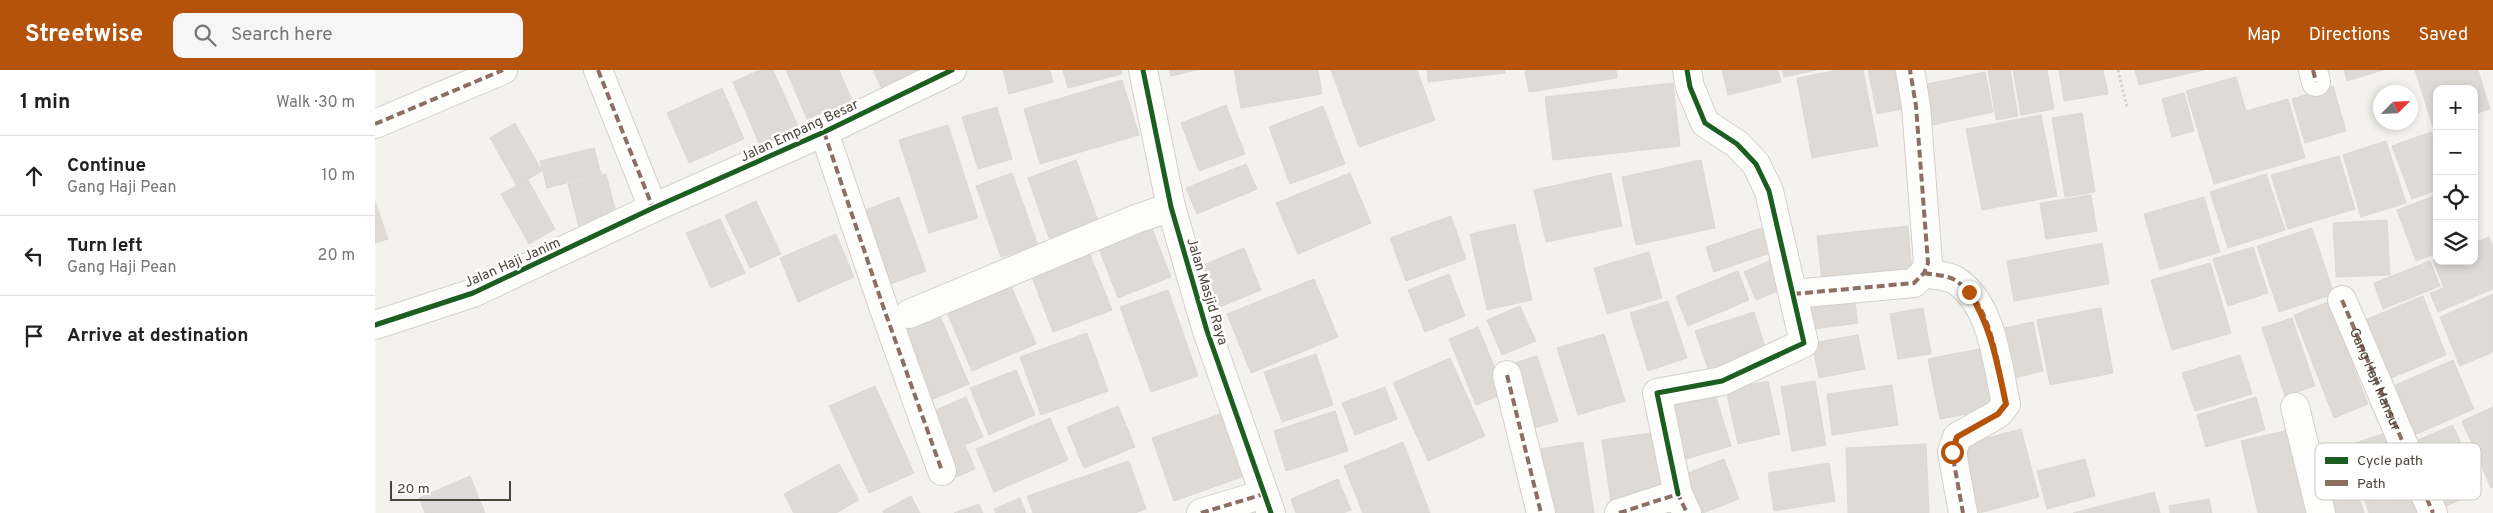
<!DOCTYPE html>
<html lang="en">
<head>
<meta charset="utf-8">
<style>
	:root { --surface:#fff; --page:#f6f6f6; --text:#222; --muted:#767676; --line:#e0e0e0; --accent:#b45309 }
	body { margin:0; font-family:Overpass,sans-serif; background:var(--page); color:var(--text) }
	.controls { position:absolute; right:15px; top:15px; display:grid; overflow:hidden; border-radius:10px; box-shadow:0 2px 8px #0003 }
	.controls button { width:45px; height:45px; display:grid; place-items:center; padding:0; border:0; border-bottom:1px solid var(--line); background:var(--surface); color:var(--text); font:25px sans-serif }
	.compass { position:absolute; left:1998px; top:15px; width:45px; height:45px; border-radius:50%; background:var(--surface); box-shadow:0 2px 8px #0003; rotate:66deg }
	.scale { position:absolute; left:15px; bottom:12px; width:121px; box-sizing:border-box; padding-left:5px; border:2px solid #4b4439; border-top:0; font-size:14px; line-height:18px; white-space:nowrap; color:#4b4439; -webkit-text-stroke:4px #fff; paint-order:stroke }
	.stop { position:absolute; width:15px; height:15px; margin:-11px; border:4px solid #b45309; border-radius:50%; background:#fff }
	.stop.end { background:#b45309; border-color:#fff; box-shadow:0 1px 5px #0008 }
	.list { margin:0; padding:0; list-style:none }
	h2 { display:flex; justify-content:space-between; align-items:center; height:65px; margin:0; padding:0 20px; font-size:21px }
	h2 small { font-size:16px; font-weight:400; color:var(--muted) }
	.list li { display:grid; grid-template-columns:32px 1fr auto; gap:15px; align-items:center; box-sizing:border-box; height:80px; padding:0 20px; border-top:1px solid var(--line) }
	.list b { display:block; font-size:19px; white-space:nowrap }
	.list p { margin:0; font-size:16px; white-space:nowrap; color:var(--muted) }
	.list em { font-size:16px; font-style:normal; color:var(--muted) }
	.icon { flex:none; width:28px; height:28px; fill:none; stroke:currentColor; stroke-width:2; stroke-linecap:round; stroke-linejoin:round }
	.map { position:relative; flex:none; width:2118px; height:443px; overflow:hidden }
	header { display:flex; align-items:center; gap:30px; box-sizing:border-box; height:70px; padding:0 25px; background:var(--accent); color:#fff }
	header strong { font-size:24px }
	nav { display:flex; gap:28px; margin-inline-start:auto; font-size:18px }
	.search { width:350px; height:45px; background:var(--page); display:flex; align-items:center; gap:12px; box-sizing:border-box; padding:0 18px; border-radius:10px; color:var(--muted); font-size:19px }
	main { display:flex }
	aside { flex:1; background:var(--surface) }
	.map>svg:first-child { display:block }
</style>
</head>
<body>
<header>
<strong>Streetwise</strong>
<div class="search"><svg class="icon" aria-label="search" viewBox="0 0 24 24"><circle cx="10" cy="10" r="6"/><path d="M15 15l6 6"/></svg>Search here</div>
<nav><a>Map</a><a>Directions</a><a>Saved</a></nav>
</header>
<main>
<aside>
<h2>1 min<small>Walk · 30 m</small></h2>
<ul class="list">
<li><svg class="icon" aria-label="ahead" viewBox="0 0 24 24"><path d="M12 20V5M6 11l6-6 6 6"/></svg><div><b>Continue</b><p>Gang Haji Pean</p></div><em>10 m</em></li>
<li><svg class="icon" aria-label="left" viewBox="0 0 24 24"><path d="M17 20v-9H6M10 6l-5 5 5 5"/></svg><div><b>Turn left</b><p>Gang Haji Pean</p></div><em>20 m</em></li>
<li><svg class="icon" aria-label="arrive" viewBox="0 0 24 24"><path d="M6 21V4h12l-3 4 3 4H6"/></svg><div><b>Arrive at destination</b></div></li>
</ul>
</aside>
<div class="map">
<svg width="2118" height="443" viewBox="0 0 2118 443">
	<rect width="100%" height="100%" fill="#f4f2ee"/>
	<!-- building -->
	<path fill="#dedbd6" stroke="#dcd9d4" d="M 385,0 L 398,0 L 426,63 L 387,80 L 358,12 Z
		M 411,0 L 464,0 L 477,30 L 432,49 Z
		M 498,0 L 550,0 L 508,21 Z
		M 628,0 L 675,0 L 678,12 L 634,24 Z
		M 688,0 L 746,0 L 747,4 L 693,18 Z
		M 794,0 L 822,0 L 796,6 Z
		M 859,0 L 943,0 L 947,24 L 866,38 Z
		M 956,0 L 1042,0 L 1060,50 L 984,77 Z
		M 1052,0 L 1130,0 L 1130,3 L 1053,12 Z
		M 1150,0 L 1241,0 L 1242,8 L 1154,22 Z
		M 1347,0 L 1403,0 L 1406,12 L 1353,25 Z
		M 1407,0 L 1442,0 L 1409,7 Z
		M 1463,0 L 1488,0 L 1503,76 L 1437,88 L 1422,8 Z
		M 1493,0 L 1530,0 L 1537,37 L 1502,44 Z
		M 1613,0 L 1635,0 L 1643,46 L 1621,50 Z
		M 1638,0 L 1672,0 L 1679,39 L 1646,45 Z
		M 1684,0 L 1728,0 L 1733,24 L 1689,31 Z
		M 1760,0 L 1829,0 L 1764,15 Z
		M 1969,0 L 2008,0 L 1972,11 Z
		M 2040,0 L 2103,0 L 2115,39 L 2099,44 L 2099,19 L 2062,19 L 2062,56 L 2058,57 Z
		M 1610,2 L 1618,42 L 1552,56 L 1543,16 Z
		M 1861,7 L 1871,41 L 1913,29 L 1930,88 L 1839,114 L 1811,21 Z
		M 747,10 L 764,65 L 665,94 L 649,39 Z
		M 1298,13 L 1305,76 L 1178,90 L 1170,27 Z
		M 1958,16 L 1971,61 L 1930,73 L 1917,29 Z
		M 347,18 L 369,69 L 314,93 L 292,43 Z
		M 1809,23 L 1819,61 L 1797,67 L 1787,29 Z
		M 851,35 L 870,84 L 824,101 L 806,53 Z
		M 948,36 L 970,94 L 915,114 L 894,57 Z
		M 622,37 L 637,89 L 603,99 L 587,47 Z
		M 1707,43 L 1720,122 L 1690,127 L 1677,48 Z
		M 1666,45 L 1682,126 L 1607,140 L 1591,59 Z
		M 140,53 L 167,101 L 142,116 L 115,68 Z
		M 573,55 L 603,148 L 554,163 L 524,70 Z
		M 2056,62 L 2062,78 L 2062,120 L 2037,129 L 2017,76 Z
		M 2011,71 L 2031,133 L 1986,147 L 1968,85 Z
		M 219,78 L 226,104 L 172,118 L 165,91 Z
		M 1964,86 L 1980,139 L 1913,159 L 1896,105 Z
		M 701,90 L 723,151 L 674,168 L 653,108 Z
		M 1326,90 L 1340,158 L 1261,175 L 1247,107 Z
		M 871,94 L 882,119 L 822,144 L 811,118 Z
		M 637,103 L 663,175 L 626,187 L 601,116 Z
		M 975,103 L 996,153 L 923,184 L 901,133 Z
		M 1236,103 L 1247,156 L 1171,172 L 1159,120 Z
		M 231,104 L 243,150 L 205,161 L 193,114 Z
		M 1891,104 L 1910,160 L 1853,178 L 1835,122 Z
		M 153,110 L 180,159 L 154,174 L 126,124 Z
		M 1716,125 L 1722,161 L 1671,169 L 1665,133 Z
		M 2062,125 L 2062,183 L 2041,191 L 2022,140 Z
		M 524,127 L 551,201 L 510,216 L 483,143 Z
		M 1829,127 L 1845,182 L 1785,200 L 1769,144 Z
		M 0,131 L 13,169 L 0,173 Z
		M 381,131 L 406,184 L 375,198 L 350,145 Z
		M 1076,146 L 1091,189 L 1031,211 L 1015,168 Z
		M 345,149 L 370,203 L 336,218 L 311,163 Z
		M 2012,150 L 2015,205 L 1961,207 L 1958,153 Z
		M 1140,154 L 1157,230 L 1112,240 L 1095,164 Z
		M 1392,156 L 1401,181 L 1339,202 L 1331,177 Z
		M 1533,156 L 1537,203 L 1447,212 L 1442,166 Z
		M 777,158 L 796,207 L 743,228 L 724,179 Z
		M 1937,158 L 1959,224 L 1904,242 L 1882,176 Z
		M 461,164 L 479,207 L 423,232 L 405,188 Z
		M 2114,167 L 2118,177 L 2118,219 L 2063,242 L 2055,223 L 2069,218 L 2058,190 L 2099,191 L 2099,173 Z
		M 1727,173 L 1734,214 L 1639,231 L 1632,191 Z
		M 712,177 L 737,240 L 678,262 L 654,199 Z
		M 1878,177 L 1893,223 L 1853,236 L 1838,189 Z
		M 869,178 L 886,220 L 845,237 L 828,195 Z
		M 1274,182 L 1287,228 L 1232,244 L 1219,198 Z
		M 1396,190 L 1408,219 L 1381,230 L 1369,202 Z
		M 2055,191 L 2065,216 L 2008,239 L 1999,213 Z
		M 1835,193 L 1856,263 L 1797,280 L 1776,210 Z
		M 1363,201 L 1374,230 L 1313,256 L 1301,226 Z
		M 631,204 L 661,274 L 597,301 L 567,231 Z
		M 1074,204 L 1090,246 L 1050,262 L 1033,220 Z
		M 939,209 L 963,267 L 876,303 L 852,244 Z
		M 793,220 L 823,306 L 776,322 L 745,237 Z
		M 1478,222 L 1483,253 L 1432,260 L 1428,229 Z
		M 2118,224 L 2118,282 L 2085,296 L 2065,247 Z
		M 2048,226 L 2071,285 L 2009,311 L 1985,252 Z
		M 1293,231 L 1312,288 L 1273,301 L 1255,243 Z
		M 1953,232 L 1993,334 L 1959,348 L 1919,245 Z
		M 560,234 L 594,314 L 551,332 L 518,252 Z
		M 1145,236 L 1161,271 L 1127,285 L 1112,250 Z
		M 1548,238 L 1556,284 L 1523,289 L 1515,244 Z
		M 1726,238 L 1738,303 L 1675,315 L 1662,250 Z
		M 1379,242 L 1391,280 L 1333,299 L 1320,261 Z
		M 1917,248 L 1940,316 L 1910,326 L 1887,258 Z
		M 1658,252 L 1668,301 L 1631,310 L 1620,260 Z
		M 1103,257 L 1130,323 L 1101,335 L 1074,269 Z
		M 712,263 L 733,321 L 666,345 L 645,287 Z
		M 1229,264 L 1250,331 L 1203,345 L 1182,278 Z
		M 1483,265 L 1490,299 L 1444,308 L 1437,273 Z
		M 1614,277 L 1625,338 L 1565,349 L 1553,289 Z
		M 941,284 L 958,335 L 907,352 L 889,302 Z
		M 1865,285 L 1877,324 L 1820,341 L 1807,303 Z
		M 1162,286 L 1183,351 L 1152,360 L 1132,295 Z
		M 1075,288 L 1110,366 L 1053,391 L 1018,313 Z
		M 2078,290 L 2099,339 L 2037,366 L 2016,317 Z
		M 641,300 L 660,345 L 614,365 L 595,318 Z
		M 1393,311 L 1405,364 L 1363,374 L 1351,320 Z
		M 1440,311 L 1451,375 L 1417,381 L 1406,317 Z
		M 1337,314 L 1356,376 L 1307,390 L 1289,328 Z
		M 1517,315 L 1523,355 L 1457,365 L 1452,324 Z
		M 500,316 L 539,403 L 494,423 L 454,336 Z
		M 1010,317 L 1022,349 L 980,365 L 967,333 Z
		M 591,327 L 608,367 L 590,375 L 600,399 L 579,408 L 552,344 Z
		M 1881,327 L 1890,360 L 1831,377 L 1822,345 Z
		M 743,336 L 760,377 L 709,398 L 692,357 Z
		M 2118,337 L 2118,417 L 2116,418 L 2087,351 Z
		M 960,341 L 973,381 L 911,401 L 899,361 Z
		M 845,344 L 867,407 L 799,431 L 777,368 Z
		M 675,348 L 693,390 L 619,422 L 601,379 Z
		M 2078,355 L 2106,421 L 2066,438 L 2038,372 Z
		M 1922,358 L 1942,443 L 1883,443 L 1866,371 Z
		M 1646,359 L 1664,427 L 1604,443 L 1586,375 Z
		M 2019,360 L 2046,443 L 1994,443 L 1971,376 Z
		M 1283,362 L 1293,424 L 1236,432 L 1227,370 Z
		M 1028,372 L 1055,443 L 988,443 L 969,396 Z
		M 1208,372 L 1219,443 L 1173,443 L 1163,379 Z
		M 1551,374 L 1554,443 L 1473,443 L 1471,378 Z
		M 1969,377 L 1989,443 L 1950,443 L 1933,388 Z
		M 1349,389 L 1364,429 L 1328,443 L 1322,443 L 1308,405 Z
		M 1710,389 L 1720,426 L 1672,439 L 1662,401 Z
		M 754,391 L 771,439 L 760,443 L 658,443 L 652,426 Z
		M 1454,393 L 1460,431 L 1399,441 L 1393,403 Z
		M 464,394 L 484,430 L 461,443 L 419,443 L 409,424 Z
		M 95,406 L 110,443 L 50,443 L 44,428 Z
		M 963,409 L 976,440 L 968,443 L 921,443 L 916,429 Z
		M 1779,422 L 1785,443 L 1698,443 Z
		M 536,426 L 545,443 L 509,443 L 508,441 Z
		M 645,428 L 651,443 L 621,443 L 619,439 Z
		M 1834,429 L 1837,443 L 1795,443 L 1794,436 Z
		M 604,434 L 608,443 L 579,443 Z"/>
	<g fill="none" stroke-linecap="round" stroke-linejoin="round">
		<!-- street casing -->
		<g stroke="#d2d0cb" stroke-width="30">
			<g id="street">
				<path d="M 223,0 L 278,138"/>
				<path d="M 768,0 L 796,137 L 832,261 L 896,443"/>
				<path d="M 1938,0 L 1941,12"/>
				<path d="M 0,54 L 128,0"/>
				<path d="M 449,62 L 509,239 L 567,401"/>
				<path d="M 1549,203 C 1558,205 1572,205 1580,210 C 1618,234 1622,294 1631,334 L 1623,344 L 1582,367 L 1577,382 L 1588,443"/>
				<path d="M 1418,224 L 1539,213 L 1549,203 L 1553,193 L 1541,36 L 1535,0"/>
				<path id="s1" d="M 1967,230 L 2058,443"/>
				<path d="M 534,244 L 761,149 L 796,137"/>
				<path d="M 0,255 L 98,223 L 278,138 L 449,62 L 577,0"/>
				<path d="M 1132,305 L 1166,443"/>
				<path d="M 1920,337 L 1946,443"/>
				<path d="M 1303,424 L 1282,323 L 1347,311 L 1429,273 L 1394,121 L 1381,94 L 1362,74 L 1330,53 L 1315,17 L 1312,0"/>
				<path d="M 826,443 L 889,424"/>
				<path d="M 1244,443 L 1303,424 L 1312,443"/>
			</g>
		</g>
		<!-- path -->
		<path stroke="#d3d2cc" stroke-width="3" stroke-dasharray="2.5 2.5" stroke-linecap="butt" d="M 1743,0 L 1752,37"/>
		<!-- street -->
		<use href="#street" stroke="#fdfdfc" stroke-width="28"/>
		<!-- quiet -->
		<path stroke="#8d6e63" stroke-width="4" stroke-dasharray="8 4" stroke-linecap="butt" d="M 223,0 L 278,138
			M 1938,0 L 1941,12
			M 0,54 L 128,0
			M 449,62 L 509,239 L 567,401
			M 1549,203 C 1558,205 1572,205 1580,210 C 1618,234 1622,294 1631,334 L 1623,344 L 1582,367 L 1577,382 L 1588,443
			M 1418,224 L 1539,213 L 1549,203 L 1553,193 L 1541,36 L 1535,0
			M 1967,230 L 2058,443
			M 1132,305 L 1166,443
			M 826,443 L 889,424
			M 1244,443 L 1303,424 L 1312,443"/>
		<!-- cycleway casing -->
		<g stroke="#fff" stroke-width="8">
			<path id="cycleway" d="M 768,0 L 796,137 L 832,261 L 896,443
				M 0,255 L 98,223 L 278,138 L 449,62 L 577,0
				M 1303,424 L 1282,323 L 1347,311 L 1429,273 L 1394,121 L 1381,94 L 1362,74 L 1330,53 L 1315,17 L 1312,0"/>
		</g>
		<!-- cycleway -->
		<use href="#cycleway" stroke="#1b5e20" stroke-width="5"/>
	</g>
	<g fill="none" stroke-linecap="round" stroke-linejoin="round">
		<!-- route -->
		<path stroke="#b45309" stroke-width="6" d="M 1577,382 L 1582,367 L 1623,344 L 1631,334 C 1622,293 1617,258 1594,222"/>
	</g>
	<g text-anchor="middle" stroke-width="5" stroke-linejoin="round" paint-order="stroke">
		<!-- street labels -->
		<g font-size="14" fill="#4b4439" stroke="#fff">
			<text transform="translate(424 60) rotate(-25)" y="5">Jalan Empang Besar</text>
			<text transform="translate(137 192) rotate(-24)" y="5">Jalan Haji Janim</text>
			<text transform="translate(833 221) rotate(73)" y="5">Jalan Masjid Raya</text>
			<text dy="5" stroke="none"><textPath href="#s1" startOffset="86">Gang Haji Mansur</textPath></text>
		</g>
	</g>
	<!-- legend -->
	<rect x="1940" y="373" width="166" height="57" rx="8" fill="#fff" stroke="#c9c7c4" stroke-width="1"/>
	<rect x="1950" y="387" width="23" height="7" fill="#1b5e20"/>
	<rect x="1950" y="410" width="23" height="6" fill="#8d6e63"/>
	<g font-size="14" fill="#4b4439">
		<text x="1982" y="395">Cycle path</text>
		<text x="1982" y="418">Path</text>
	</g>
</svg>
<div class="controls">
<button>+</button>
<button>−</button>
<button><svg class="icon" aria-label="locate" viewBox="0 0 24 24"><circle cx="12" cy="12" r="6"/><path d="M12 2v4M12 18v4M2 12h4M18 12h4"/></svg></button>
<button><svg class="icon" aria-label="layers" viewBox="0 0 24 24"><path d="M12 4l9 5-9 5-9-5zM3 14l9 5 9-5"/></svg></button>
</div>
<svg class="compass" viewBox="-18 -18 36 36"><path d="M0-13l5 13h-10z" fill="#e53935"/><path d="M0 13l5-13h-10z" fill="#767676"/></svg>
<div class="scale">20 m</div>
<div class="stop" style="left:1577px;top:382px"></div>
<div class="stop end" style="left:1594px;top:222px"></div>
</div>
</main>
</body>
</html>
